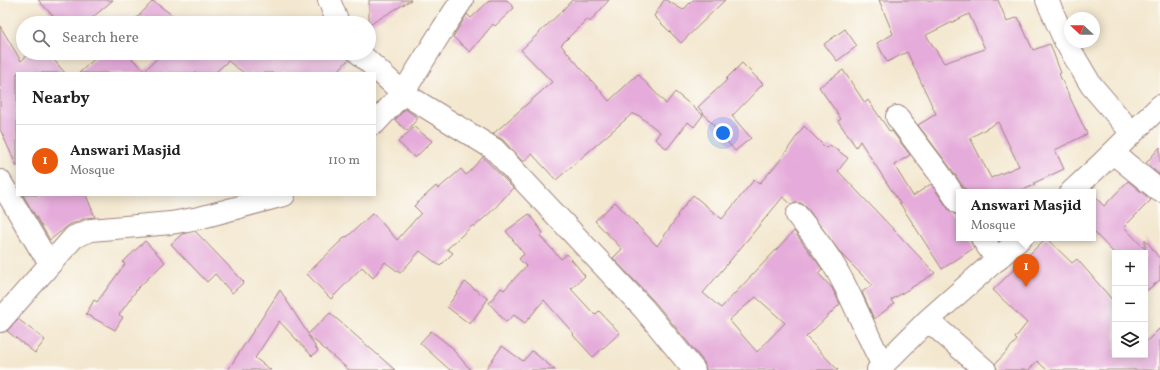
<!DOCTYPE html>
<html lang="en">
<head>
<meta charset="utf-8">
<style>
	:root { --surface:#fff; --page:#f2f2f2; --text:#222; --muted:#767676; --line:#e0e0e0; --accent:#ea580c }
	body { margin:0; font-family:Vollkorn,serif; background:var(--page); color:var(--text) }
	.controls { position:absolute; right:12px; bottom:12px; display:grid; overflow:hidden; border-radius:0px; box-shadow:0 2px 10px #0003 }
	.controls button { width:36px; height:36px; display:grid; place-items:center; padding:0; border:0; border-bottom:1px solid var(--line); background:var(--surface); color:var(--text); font:20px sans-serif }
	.compass { position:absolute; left:1064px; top:12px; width:36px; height:36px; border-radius:50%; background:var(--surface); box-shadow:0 2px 10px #0003; rotate:292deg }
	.you { position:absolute; left:723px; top:133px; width:14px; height:14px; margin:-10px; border:3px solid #fff; border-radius:50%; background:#1a73e8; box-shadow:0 0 0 6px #1a73e833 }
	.badge { display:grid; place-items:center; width:26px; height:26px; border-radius:50%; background:var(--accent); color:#fff; font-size:13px; font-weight:700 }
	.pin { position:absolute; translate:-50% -33px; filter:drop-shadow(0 1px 2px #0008) }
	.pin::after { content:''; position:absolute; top:21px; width:14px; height:12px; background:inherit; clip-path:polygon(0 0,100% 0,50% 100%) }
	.popup { position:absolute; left:956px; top:189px; width:140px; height:52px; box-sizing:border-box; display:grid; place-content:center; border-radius:0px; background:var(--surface); filter:drop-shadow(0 1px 3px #0005); font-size:13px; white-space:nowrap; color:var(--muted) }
	.popup b { font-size:15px; color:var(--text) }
	.popup::after { content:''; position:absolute; left:50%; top:100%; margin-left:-8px; border:8px solid transparent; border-top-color:var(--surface) }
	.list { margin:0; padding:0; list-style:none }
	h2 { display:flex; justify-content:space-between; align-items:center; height:52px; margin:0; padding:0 16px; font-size:17px }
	h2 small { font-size:13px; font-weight:400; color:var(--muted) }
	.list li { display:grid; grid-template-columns:26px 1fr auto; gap:12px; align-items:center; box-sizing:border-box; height:72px; padding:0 16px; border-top:1px solid var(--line) }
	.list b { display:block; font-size:15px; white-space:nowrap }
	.list p { margin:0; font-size:13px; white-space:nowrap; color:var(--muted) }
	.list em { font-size:13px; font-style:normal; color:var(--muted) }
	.icon { flex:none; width:22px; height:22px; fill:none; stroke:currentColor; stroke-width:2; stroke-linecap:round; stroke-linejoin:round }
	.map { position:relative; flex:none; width:1160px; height:370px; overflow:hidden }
	.search { position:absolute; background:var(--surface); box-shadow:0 2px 10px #0003; left:16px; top:16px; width:360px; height:44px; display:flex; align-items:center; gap:10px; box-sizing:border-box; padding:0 14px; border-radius:22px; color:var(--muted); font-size:15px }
	.panel { position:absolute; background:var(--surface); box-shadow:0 2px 10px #0003; left:16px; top:72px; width:360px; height:124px; border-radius:0px }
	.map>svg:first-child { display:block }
</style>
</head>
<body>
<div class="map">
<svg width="1160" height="370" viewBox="0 0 1160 370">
	<rect width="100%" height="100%" fill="#fdfcf7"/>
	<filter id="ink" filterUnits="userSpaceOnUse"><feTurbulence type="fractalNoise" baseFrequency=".025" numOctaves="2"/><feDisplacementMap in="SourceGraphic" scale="8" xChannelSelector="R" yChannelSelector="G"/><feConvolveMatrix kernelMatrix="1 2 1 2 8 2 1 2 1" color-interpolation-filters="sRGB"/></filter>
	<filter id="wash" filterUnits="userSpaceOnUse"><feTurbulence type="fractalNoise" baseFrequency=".012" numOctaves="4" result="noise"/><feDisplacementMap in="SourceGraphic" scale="16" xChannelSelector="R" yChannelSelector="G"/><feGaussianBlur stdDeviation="0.9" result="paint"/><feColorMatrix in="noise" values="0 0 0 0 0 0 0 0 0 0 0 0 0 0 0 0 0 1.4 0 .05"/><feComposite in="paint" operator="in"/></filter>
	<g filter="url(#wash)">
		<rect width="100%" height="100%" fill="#f3e7cf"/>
		<g id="blocks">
			<!-- building -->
			<path fill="#e5abda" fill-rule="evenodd" d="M 38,0 L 113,0 L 86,23 L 60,23 Z
				M 369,0 L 411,0 L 369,25 Z
				M 490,0 L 507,0 L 514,8 L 495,26 L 493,24 L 470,52 L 453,37 L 467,14 L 471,18 Z
				M 572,0 L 609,0 L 590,22 L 587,19 L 561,45 L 609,101 L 638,74 L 666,104 L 675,92 L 703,115 L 694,127 L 688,122 L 667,149 L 655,139 L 660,132 L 638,115 L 636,116 L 633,113 L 556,180 L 532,154 L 523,162 L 503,140 L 493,134 L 552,82 L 521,50 L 562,11 Z
				M 664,0 L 666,0 L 683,10 L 693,0 L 725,0 L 681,43 L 654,16 Z
				M 879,0 L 998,0 L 1007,22 L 1018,17 L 1033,50 L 1050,44 L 1061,73 L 1059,74 L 1087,134 L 1055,150 L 1064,169 L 1034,183 L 1035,185 L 1017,192 L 967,192 L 949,166 L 918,125 L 936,114 L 907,52 L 887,62 L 877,43 L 893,34 ZM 969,14 L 985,49 L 944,63 L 926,35 ZM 998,122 L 1019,166 L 991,178 L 970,138 Z
				M 153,1 L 183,23 L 132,23 Z
				M 0,26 L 21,61 L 30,53 L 48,53 L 65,73 L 17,73 L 17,167 L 0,129 Z
				M 845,29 L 857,46 L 837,61 L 824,44 Z
				M 101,53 L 125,53 L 145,70 L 163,53 L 347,53 L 349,59 L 336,73 L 244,73 L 228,61 L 215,73 L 79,73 Z
				M 742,63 L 763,84 L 732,116 L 751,138 L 735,151 L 698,107 L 727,80 L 726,79 Z
				M 843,70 L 865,103 L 868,100 L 890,132 L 892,131 L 910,155 L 894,165 L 913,196 L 931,184 L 949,210 L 959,217 L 959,238 L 970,238 L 974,248 L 942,269 L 860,141 L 856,147 L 838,121 L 841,119 L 819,87 Z
				M 405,109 L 418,118 L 407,131 L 395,120 Z
				M 804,126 L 826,148 L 830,145 L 848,158 L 838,171 L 935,273 L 891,300 L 894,304 L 874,319 L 862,292 L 872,285 L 842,255 L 806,207 L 801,203 L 796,203 L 791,204 L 783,197 L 703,293 L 721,308 L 794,231 L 822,269 L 818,273 L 832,288 L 840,304 L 806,337 L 838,370 L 706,370 L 704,362 L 654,301 L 613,258 L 622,249 L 595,221 L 615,202 L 657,246 L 678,216 L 677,215 L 693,195 L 722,219 L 754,180 L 759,184 L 778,163 ZM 756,297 L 785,323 L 757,352 L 729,320 Z
				M 414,127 L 432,141 L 415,158 L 398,142 Z
				M 1160,147 L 1160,175 L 1146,163 Z
				M 483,157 L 513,188 L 493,210 L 474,227 L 473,225 L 447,249 L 453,253 L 440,266 L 420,251 L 400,273 L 385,262 L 373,278 L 362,267 L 331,299 L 307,274 L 346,236 L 347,237 L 373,213 L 397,240 L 421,213 L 414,206 L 436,186 L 438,189 L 461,169 L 466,175 Z
				M 1128,181 L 1151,200 L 1124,227 L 1145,249 L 1145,239 L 1160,259 L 1160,280 L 1145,292 L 1145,253 L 1114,253 L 1093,231 L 1093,195 L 1104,206 Z
				M 23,195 L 86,195 L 95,217 L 86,218 L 69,225 L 50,240 Z
				M 529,214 L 543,233 L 540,236 L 561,259 L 567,254 L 585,276 L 571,289 L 595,315 L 599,311 L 620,333 L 593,357 L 573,335 L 574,334 L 544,300 L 525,323 L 514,315 L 506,322 L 489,303 L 501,288 L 504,290 L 526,266 L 519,259 L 524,254 L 506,231 Z
				M 195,231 L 244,282 L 232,293 L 215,274 L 207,282 L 171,244 L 182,234 Z
				M 1046,238 L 1072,263 L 1077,259 L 1115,303 L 1115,355 L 1145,355 L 1145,343 L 1160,328 L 1160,370 L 1047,370 L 1037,361 L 1029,370 L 997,370 L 995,364 L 1017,340 L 1015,338 L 1027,323 L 993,290 Z
				M 145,241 L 165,262 L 138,288 L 119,315 L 123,317 L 115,330 L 86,314 L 94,300 L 97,302 L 125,264 L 123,262 Z
				M 465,282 L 488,299 L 470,324 L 447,307 Z
				M 280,290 L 308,334 L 330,313 L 395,370 L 349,370 L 308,335 L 318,351 L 312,356 L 279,321 L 255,358 L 271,370 L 228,370 Z
				M 18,319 L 45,340 L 35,353 L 7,331 Z
				M 431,331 L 454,349 L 453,350 L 471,370 L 450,370 L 420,343 Z
				M 502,346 L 523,361 L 532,351 L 555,370 L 485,370 Z"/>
		</g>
	</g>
	<g filter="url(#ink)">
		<use href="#blocks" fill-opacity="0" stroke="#9e837d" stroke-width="1"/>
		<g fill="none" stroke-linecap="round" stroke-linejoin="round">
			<!-- minor casing -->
			<g stroke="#9e837d" stroke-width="24">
				<path id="minor" d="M 329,0 L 338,23
					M 1047,0 L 1065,41 L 1091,85 L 1132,133
					M 359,53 L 403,93 L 494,149 L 644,309 L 694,370
					M 897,117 L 939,173 L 959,203
					M 375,123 L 403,93 L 444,27 L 462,0
					M 1113,153 L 1160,191
					M 0,181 L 41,250 L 51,262
					M 1071,192 L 1100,165 L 1160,106
					M 797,215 C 813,235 830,256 842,280 C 857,308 868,338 883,365
					M 982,238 L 997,260
					M 928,320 L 985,370
					M 0,321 L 74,237 L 91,230 L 171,223 L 199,218 L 284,195
					M 878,370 L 928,320 L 1021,238"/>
			</g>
			<!-- minor -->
			<use href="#minor" stroke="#fff" stroke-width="22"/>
		</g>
	</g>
</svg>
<div class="controls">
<button>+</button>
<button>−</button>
<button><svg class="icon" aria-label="layers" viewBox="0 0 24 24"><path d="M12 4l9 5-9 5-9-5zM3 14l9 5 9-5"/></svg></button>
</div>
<svg class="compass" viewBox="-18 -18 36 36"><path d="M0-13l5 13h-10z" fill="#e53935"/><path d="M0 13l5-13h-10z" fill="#767676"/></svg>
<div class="you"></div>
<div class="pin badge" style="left:1026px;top:287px">1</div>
<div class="popup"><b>Answari Masjid</b>Mosque</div>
<div class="search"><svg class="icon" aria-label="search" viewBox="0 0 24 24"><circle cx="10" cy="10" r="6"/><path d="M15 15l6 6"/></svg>Search here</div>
<section class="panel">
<h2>Nearby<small></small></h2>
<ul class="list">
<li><span class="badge">1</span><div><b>Answari Masjid</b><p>Mosque</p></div><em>110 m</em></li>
</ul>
</section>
</div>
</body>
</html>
